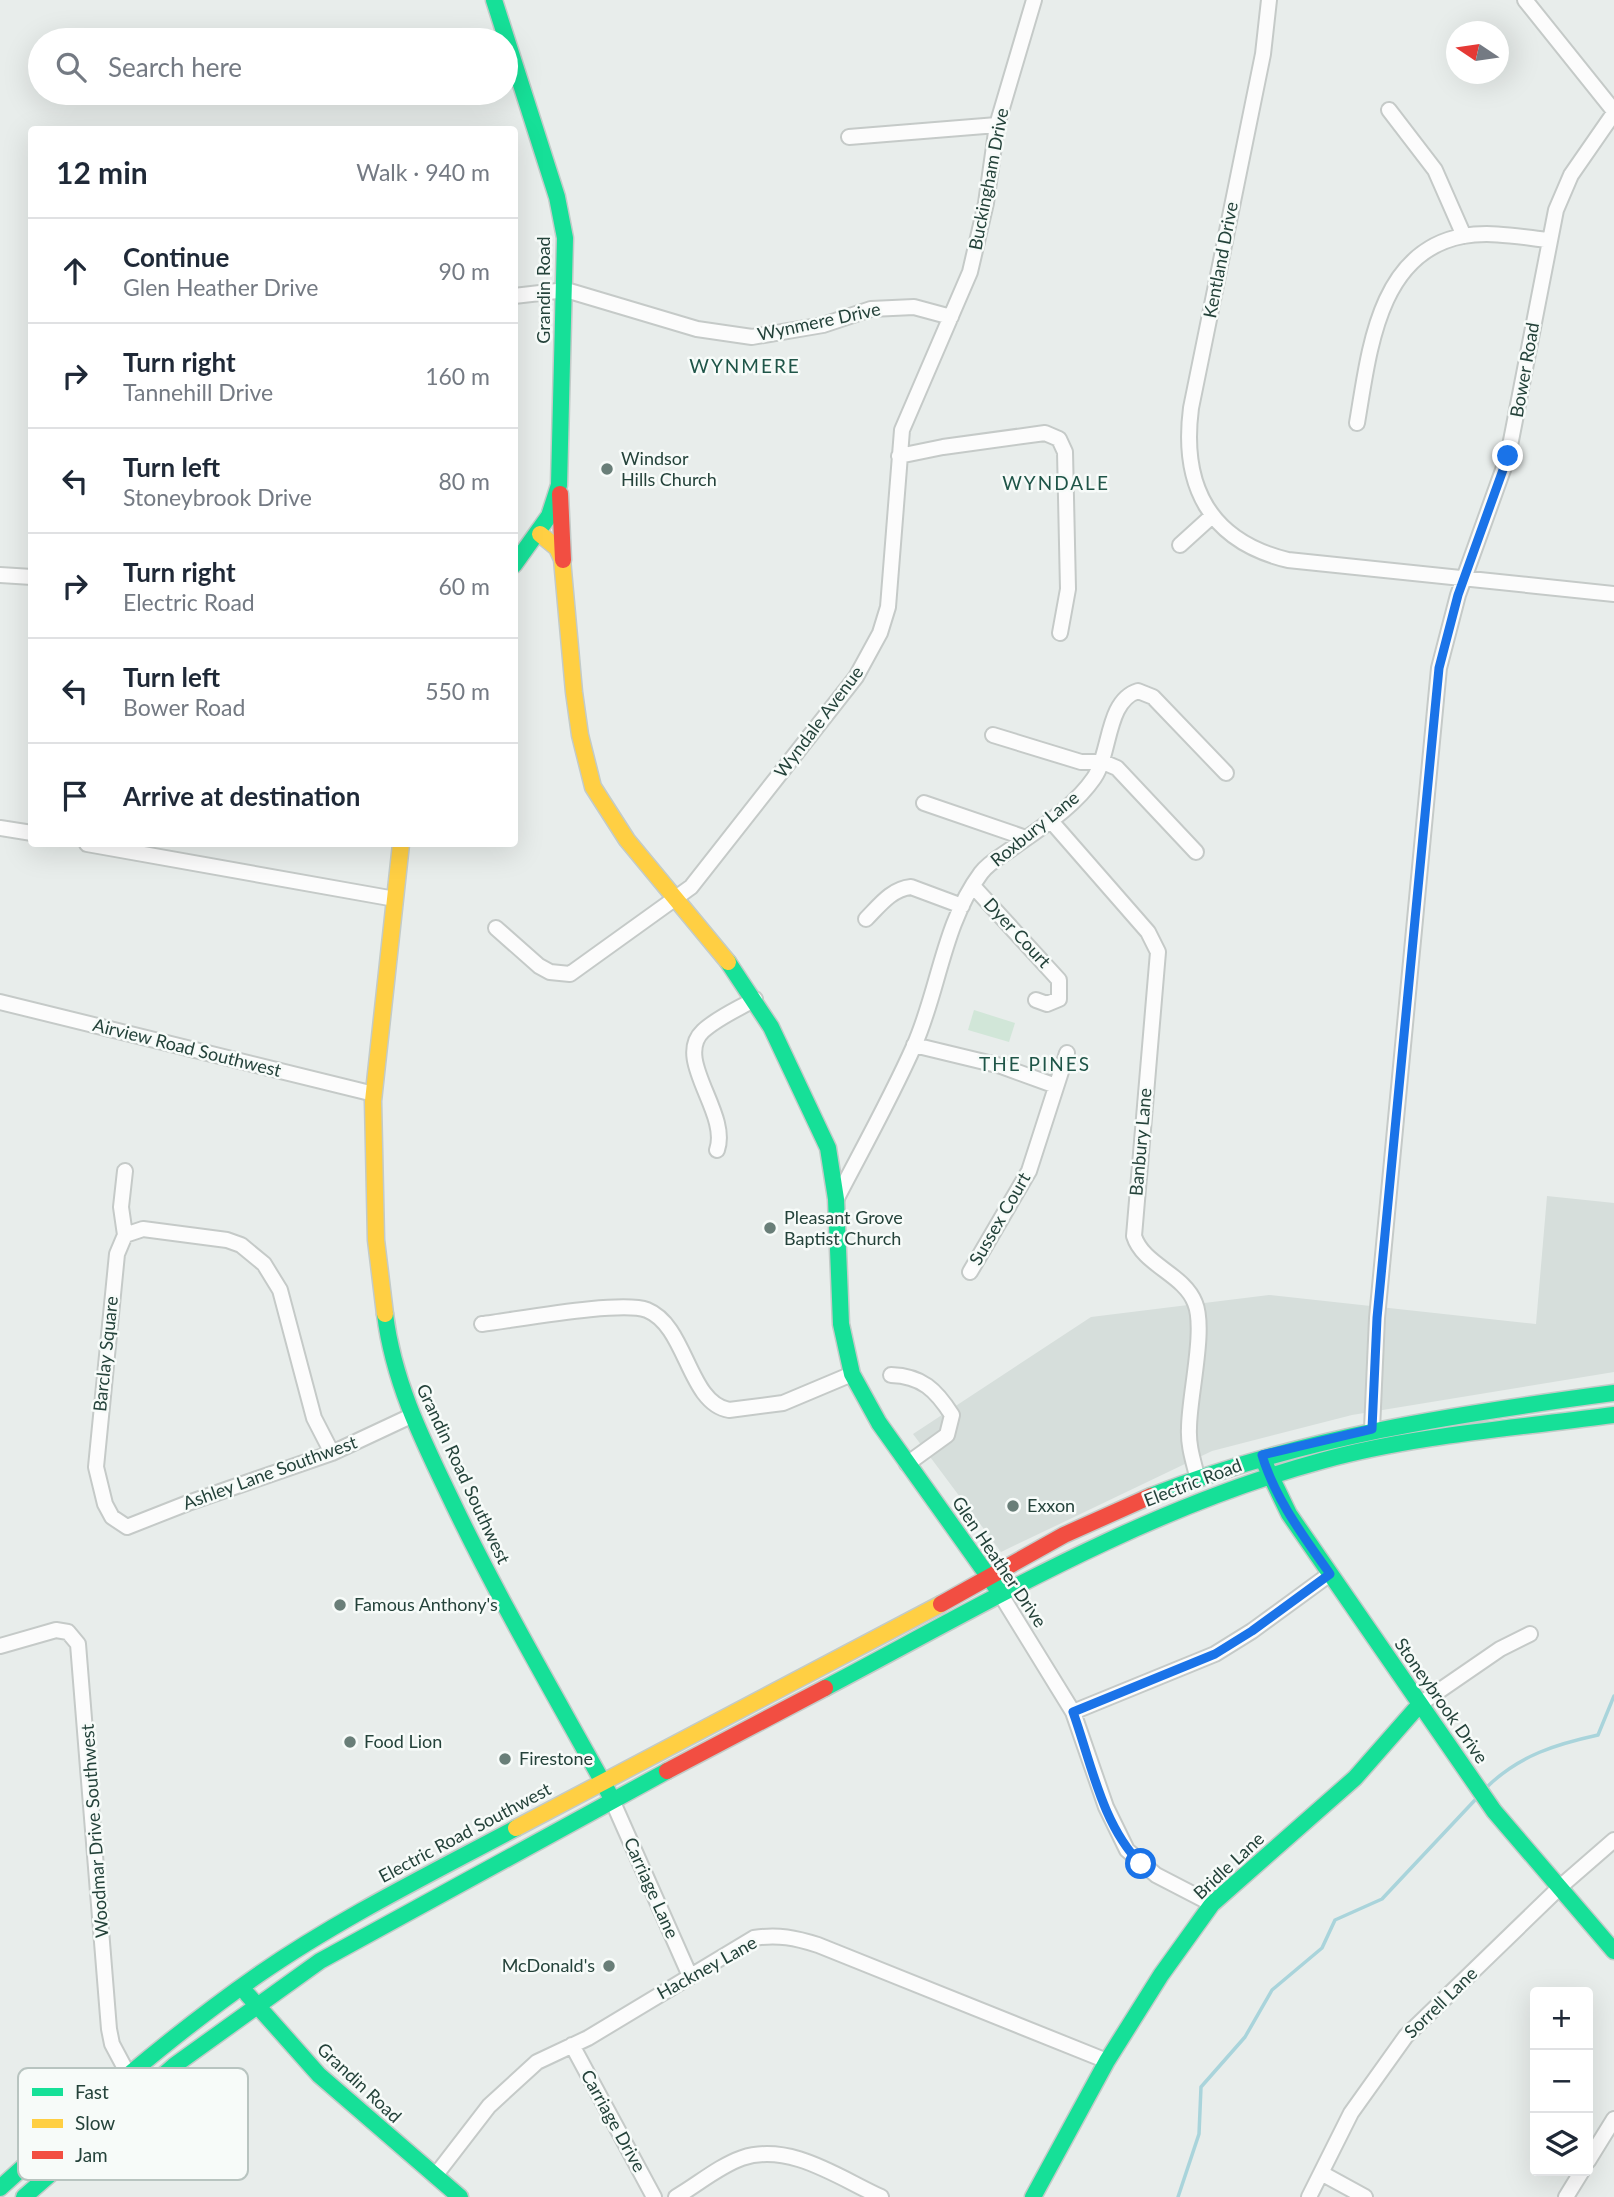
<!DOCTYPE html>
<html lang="en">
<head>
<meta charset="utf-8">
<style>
	:root { --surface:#fff; --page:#f2f2f3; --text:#1f2937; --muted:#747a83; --line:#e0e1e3 }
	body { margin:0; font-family:Lato,sans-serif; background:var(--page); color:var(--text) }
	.controls { position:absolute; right:21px; bottom:21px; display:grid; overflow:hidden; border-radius:7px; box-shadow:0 7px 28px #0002 }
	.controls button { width:63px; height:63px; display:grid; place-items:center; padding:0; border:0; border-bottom:2px solid var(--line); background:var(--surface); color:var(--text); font:35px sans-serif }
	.compass { position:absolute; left:1446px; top:21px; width:63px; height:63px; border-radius:50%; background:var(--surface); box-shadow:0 7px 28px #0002; rotate:283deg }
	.stop { position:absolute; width:21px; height:21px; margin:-16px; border:5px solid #1a73e8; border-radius:50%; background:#fff }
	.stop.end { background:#1a73e8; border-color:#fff; box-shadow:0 2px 7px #0008 }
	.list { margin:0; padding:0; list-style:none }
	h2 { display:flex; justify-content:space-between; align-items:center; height:91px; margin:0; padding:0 28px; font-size:30px }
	h2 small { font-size:23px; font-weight:400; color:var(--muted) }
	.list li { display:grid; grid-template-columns:46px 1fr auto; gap:21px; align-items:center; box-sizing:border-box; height:105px; padding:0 28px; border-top:2px solid var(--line) }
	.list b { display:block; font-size:26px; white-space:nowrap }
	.list p { margin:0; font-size:23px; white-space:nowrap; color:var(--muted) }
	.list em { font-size:23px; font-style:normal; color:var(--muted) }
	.icon { flex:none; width:38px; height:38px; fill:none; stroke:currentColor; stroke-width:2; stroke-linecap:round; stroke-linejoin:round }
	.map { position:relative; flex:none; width:1614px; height:2197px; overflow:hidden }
	.search { position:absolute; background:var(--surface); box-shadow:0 7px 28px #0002; left:28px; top:28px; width:490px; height:77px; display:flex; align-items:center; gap:18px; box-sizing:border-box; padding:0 24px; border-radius:38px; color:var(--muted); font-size:26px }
	.panel { position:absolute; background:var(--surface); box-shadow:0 7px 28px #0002; left:28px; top:126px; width:490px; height:721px; border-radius:7px }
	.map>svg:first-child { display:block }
</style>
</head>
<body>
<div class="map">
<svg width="1614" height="2197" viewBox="0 0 1614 2197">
	<rect width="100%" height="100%" fill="#e8edeb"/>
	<!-- built -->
	<path fill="#d6dedb" d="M 1547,1196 L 1614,1203 L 1614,1372 L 1352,1415 L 1212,1451 L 1001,1552 L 913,1434 L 1091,1317 L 1269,1295 L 1536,1324 Z"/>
	<!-- green -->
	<path fill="#d1e6d8" d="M 974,1010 L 1015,1023 L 1009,1042 L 968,1030 Z"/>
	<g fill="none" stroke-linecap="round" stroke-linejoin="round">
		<!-- stream -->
		<path stroke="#a9d4db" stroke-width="3.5" d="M 1488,1786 C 1520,1755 1557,1744 1598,1735 L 1614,1696
			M 1178,2197 L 1199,2134 L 1201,2087 L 1245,2037 L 1272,1990 L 1322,1948 L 1335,1920 L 1382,1899 L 1475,1800"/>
		<!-- street casing -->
		<g stroke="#c5cac8" stroke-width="18">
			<path id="street" d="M 1269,0 L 1263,54 L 1191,408 C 1181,485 1209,541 1288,560 L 1614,594
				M 1525,0 L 1614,111
				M 1389,110 L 1435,170 L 1464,236
				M 849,137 L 997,125
				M 514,296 L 566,290 L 697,329 L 752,337 L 823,325 L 871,309 L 914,307 L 951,317
				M 1357,423 C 1369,354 1377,252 1463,236 C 1491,231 1521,237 1548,240
				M 899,456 L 943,447 L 1045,433 L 1059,439 L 1065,452 L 1068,589 L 1060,633
				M 1180,545 L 1212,516
				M 0,575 L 32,577
				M 993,735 L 1081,762 L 1103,762 L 1117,768 L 1196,852
				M 924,803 L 1026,838
				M 1051,821 L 1148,932 L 1158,952 L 1134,1236 C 1143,1265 1184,1274 1195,1303 C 1206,1329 1189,1397 1189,1428 C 1188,1445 1193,1460 1197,1476
				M 0,828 L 32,833
				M 87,844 L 395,899
				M 973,886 L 1059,980 L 1059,999 L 1047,1004 L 1036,1000
				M 866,919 C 879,906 891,889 911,887 L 962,906
				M 496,928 L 539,966 L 550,972 L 570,974 L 691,887 L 856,677 L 880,633 L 888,607 L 902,430 L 970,272 L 986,203 L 997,125 L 1034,0
				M 0,1002 L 374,1094
				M 914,1045 L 1001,1066 L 1056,1086
				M 717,1150 C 730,1113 673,1059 703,1031 C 717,1018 738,1009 755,999
				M 125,1171 L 121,1207 L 125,1235 L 117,1254 L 96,1467 L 105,1504 L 112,1517 L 127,1527 L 188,1503 L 332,1453 L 411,1416
				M 837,1198 C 863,1148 891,1098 914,1046 C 939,990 943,924 981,873 C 989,862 1003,855 1014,847 C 1043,826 1074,807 1094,778 C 1111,753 1106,701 1138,691 L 1153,697 L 1226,773
				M 125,1235 L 143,1229 L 227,1240 L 241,1245 L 264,1264 L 280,1290 L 314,1418 L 332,1453
				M 970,1272 L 1029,1171 L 1067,1053
				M 482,1324 C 516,1320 621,1300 647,1310 C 687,1326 688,1403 729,1410 L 783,1403 L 852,1374
				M 891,1375 C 922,1376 936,1390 952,1415 L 947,1435 L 907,1464
				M 1372,1429 L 1377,1318 L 1439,668 L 1458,595 L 1508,456 L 1556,210 L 1571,175 L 1614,113
				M 1001,1595 L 1073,1712 L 1106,1807 L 1127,1850 L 1156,1875 L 1212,1904
				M 0,1646 L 56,1630 L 68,1632 L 78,1644 L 109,2029 L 112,2044 L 128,2074
				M 1420,1704 L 1500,1649 L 1530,1634
				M 1073,1712 L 1215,1654 L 1252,1631 L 1330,1574
				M 612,1800 L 690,1976
				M 572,2045 L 654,2197
				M 1588,2161 L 1614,2119
				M 1323,2174 L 1365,2197
				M 435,2176 L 489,2106 L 537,2062 L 588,2038 L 754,1938 C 778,1934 796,1938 818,1945 L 1107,2061
				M 676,2197 C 697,2185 719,2166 742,2158 C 790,2142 839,2178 881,2197
				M 1309,2197 L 1351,2113 L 1406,2036 L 1560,1887 L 1614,1840
				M 1566,2197 L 1582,2171"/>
		</g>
		<!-- fast casing -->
		<g stroke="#c3cbc8" stroke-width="19">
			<path id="fast" d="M 494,0 L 557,197 L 565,238 L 559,485 L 549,516 L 514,565
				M 728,962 L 771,1027 L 828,1148 L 836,1199 L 841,1324 L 852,1374 L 879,1423 L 998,1590
				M 385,1314 C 393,1379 420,1435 448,1493 C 497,1597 556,1697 611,1797
				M 1264,1462 L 1289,1514 L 1494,1811 L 1614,1951
				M 1151,1496 C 1301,1437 1456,1414 1614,1393
				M 825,1688 C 986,1603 1144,1509 1321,1461 C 1415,1435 1517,1428 1614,1415
				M 247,1994 L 319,2075 L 460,2197
				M 0,2188 C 83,2113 166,2039 258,1975 C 339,1919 428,1875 516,1828
				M 24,2197 L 175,2065 L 320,1961 L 667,1771
				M 1033,2197 L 1107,2061 L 1161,1975 L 1212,1904 L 1355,1778 L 1420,1704"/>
		</g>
		<!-- slow casing -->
		<g stroke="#c3cbc8" stroke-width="19">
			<path id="slow" d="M 540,534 L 557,548 L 562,559 L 574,692 L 580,735 L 593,787 L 627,840 L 728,962
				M 385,1314 L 376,1240 L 373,1101 L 401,844
				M 516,1828 L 941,1604"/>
		</g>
		<!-- jam casing -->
		<g stroke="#c3cbc8" stroke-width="19">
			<path id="jam" d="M 560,494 L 563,560
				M 941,1604 L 1064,1535 L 1151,1496
				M 667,1771 L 825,1688"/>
		</g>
		<!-- street -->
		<use href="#street" stroke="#fcfcfc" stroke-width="14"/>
		<!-- fast -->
		<use href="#fast" stroke="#16e098" stroke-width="16"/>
		<!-- slow -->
		<use href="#slow" stroke="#ffcf43" stroke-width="16"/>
		<!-- jam -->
		<use href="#jam" stroke="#f24e42" stroke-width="16"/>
	</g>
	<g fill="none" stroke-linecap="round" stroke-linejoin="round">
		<!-- route -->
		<path stroke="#1a73e8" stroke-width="9" d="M 1141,1864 C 1102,1825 1091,1762 1073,1712 L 1215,1654 L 1252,1631 L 1330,1574 C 1304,1537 1275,1499 1262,1455 L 1372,1429 L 1377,1318 L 1439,668 L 1458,595 L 1508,456"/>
	</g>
	<!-- markers -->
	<g fill="#697e78" stroke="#f7fbf9" stroke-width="2.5">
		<circle cx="607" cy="469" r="7"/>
		<circle cx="770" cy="1228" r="7"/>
		<circle cx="1013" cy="1506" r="7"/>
		<circle cx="340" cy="1605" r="7"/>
		<circle cx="350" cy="1742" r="7"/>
		<circle cx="505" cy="1759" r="7"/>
		<circle cx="609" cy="1966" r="7"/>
	</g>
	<g text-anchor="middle" stroke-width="5" stroke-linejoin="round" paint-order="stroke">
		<!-- street labels -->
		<g font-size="18" fill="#24423a" stroke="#f7fbf9">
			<text transform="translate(989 179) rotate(-79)" y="6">Buckingham Drive</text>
			<text transform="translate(1221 260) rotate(-79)" y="6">Kentland Drive</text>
			<text transform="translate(544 290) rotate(-90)" y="6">Grandin Road</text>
			<text transform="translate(819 322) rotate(-12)" y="6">Wynmere Drive</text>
			<text transform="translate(1525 370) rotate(-80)" y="6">Bower Road</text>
			<text transform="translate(819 722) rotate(-53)" y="6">Wyndale Avenue</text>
			<text transform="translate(1035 829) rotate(-39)" y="6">Roxbury Lane</text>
			<text transform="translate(1017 933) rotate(47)" y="6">Dyer Court</text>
			<text transform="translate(187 1048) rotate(14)" y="6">Airview Road Southwest</text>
			<text transform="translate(1141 1142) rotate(-85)" y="6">Banbury Lane</text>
			<text transform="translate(1000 1219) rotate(-60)" y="6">Sussex Court</text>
			<text transform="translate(106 1354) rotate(-84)" y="6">Barclay Square</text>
			<text transform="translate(270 1473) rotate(-20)" y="6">Ashley Lane Southwest</text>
			<text transform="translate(463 1474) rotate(65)" y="6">Grandin Road Southwest</text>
			<text transform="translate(1193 1483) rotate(-21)" y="6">Electric Road</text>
			<text transform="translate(999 1562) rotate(56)" y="6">Glen Heather Drive</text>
			<text transform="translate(1441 1701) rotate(55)" y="6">Stoneybrook Drive</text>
			<text transform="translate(95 1831) rotate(-94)" y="6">Woodmar Drive Southwest</text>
			<text transform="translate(465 1833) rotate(-28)" y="6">Electric Road Southwest</text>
			<text transform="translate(1229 1866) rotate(-43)" y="6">Bridle Lane</text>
			<text transform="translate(651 1888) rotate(66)" y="6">Carriage Lane</text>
			<text transform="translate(707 1968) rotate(-29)" y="6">Hackney Lane</text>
			<text transform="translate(1441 2003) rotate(-44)" y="6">Sorrell Lane</text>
			<text transform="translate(359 2083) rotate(43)" y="6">Grandin Road</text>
			<text transform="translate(613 2121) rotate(61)" y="6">Carriage Drive</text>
		</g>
		<!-- poi labels -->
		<g font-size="18" fill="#24423a" stroke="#f7fbf9" text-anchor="start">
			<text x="621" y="465">Windsor<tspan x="621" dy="21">Hills Church</tspan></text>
			<text x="784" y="1224">Pleasant Grove<tspan x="784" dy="21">Baptist Church</tspan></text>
			<text x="1027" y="1512">Exxon</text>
			<text x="354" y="1611">Famous Anthony's</text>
			<text x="364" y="1748">Food Lion</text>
			<text x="519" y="1765">Firestone</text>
			<text x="595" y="1972" text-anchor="end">McDonald's</text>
		</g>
		<!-- neighbourhood labels -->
		<g font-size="19" letter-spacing="2" fill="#1f5548" stroke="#f7fbf9">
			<text x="745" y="373">WYNMERE</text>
			<text x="1056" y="490">WYNDALE</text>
			<text x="1035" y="1071">THE PINES</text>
		</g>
	</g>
	<!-- legend -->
	<rect x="18" y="2068" width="230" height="112" rx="10" fill="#f7fbf9" stroke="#b8c4c0" stroke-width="2"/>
	<rect x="32" y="2088" width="31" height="8" fill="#16e098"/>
	<rect x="32" y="2119" width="31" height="9" fill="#ffcf43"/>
	<rect x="32" y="2151" width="31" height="8" fill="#f24e42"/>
	<g font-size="19" fill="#24423a">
		<text x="75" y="2099">Fast</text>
		<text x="75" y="2130">Slow</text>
		<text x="75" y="2162">Jam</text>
	</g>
</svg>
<div class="controls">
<button>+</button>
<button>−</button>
<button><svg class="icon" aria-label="layers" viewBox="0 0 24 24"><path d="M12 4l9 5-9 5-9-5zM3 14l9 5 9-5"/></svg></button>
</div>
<svg class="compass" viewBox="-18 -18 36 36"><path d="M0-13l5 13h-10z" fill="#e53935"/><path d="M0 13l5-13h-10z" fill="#747a83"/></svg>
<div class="stop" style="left:1141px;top:1864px"></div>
<div class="stop end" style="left:1508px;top:456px"></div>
<div class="search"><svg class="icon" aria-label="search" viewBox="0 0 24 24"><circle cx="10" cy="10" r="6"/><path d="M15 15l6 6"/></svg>Search here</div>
<section class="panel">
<h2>12 min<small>Walk · 940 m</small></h2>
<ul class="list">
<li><svg class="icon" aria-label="ahead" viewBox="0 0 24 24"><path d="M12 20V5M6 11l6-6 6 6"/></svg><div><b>Continue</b><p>Glen Heather Drive</p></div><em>90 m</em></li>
<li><svg class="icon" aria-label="right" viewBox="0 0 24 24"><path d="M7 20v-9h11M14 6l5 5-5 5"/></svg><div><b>Turn right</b><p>Tannehill Drive</p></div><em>160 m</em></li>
<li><svg class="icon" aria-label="left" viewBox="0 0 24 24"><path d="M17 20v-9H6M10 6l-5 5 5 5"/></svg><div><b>Turn left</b><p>Stoneybrook Drive</p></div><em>80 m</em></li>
<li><svg class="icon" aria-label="right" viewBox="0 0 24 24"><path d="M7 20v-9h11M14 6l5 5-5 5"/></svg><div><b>Turn right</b><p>Electric Road</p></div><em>60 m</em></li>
<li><svg class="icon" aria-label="left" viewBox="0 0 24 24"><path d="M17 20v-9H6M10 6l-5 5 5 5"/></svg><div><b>Turn left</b><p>Bower Road</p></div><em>550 m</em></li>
<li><svg class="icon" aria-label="arrive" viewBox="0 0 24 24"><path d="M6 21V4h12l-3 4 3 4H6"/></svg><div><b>Arrive at destination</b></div></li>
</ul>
</section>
</div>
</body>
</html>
